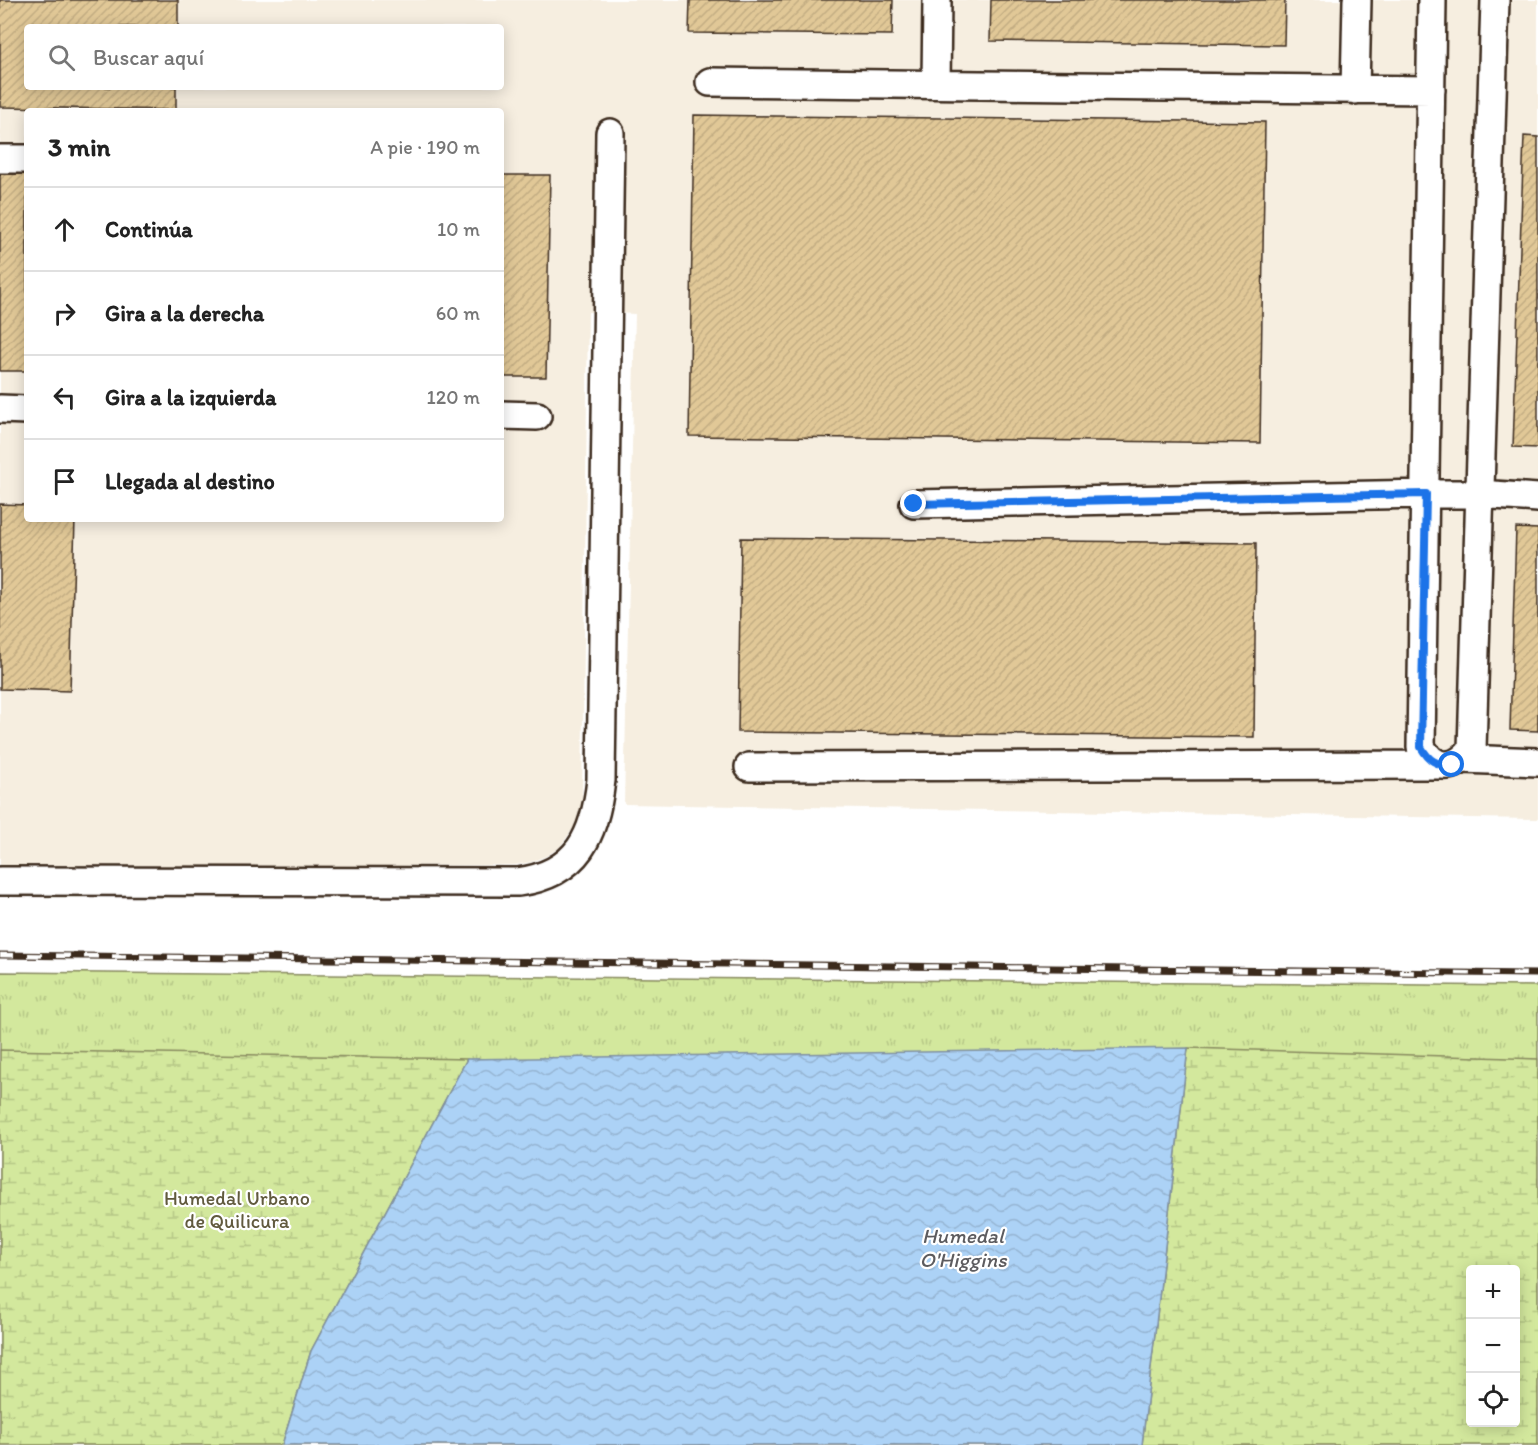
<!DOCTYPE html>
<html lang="es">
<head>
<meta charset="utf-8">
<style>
	:root { --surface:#fff; --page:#f2f2f2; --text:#222; --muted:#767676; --line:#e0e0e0 }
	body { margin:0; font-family:Itim,sans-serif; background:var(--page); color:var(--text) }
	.controls { position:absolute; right:18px; bottom:18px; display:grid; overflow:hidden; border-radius:6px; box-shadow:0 3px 15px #0003 }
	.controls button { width:54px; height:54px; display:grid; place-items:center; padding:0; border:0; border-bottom:2px solid var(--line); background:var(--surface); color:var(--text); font:30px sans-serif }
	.stop { position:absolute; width:18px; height:18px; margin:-14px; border:4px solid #1a73e8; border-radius:50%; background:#fff }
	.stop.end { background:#1a73e8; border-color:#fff; box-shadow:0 2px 6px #0008 }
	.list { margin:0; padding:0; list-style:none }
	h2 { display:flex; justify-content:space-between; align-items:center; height:78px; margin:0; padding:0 24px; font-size:26px }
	h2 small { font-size:20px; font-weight:400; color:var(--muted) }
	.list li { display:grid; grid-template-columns:39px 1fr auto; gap:18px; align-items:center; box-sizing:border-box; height:84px; padding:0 24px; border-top:2px solid var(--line) }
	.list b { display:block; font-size:22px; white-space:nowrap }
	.list em { font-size:20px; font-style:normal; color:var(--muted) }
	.icon { flex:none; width:33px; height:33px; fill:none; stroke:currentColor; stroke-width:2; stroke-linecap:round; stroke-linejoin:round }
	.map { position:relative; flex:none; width:1538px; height:1445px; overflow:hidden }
	.search { position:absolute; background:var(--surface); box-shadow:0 3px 15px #0003; left:24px; top:24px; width:480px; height:66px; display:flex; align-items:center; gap:15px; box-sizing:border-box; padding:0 21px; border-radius:6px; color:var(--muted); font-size:22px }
	.panel { position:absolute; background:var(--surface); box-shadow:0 3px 15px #0003; left:24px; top:108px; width:480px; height:414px; border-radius:6px }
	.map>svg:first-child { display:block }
</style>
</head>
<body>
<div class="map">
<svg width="1538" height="1445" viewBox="0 0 1538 1445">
	<defs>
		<pattern id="grass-tufts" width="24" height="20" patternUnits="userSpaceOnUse" patternTransform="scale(1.5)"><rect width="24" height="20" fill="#d3e89d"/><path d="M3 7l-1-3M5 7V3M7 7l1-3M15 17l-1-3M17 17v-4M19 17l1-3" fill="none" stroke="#b6c787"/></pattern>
		<pattern id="wetland-marsh" width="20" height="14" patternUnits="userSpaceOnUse" patternTransform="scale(1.5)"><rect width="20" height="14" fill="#d3e89d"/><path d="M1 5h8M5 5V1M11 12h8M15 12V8" fill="none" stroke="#b6c787"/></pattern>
		<pattern id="water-waves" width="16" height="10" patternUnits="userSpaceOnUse" patternTransform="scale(1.5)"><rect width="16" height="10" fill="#acd2f6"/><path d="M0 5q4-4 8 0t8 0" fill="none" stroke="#95b4d2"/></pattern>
		<pattern id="building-hatch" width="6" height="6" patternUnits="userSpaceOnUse" patternTransform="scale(1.5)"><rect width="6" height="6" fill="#e1c897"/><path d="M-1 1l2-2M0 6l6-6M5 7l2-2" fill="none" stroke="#c2ac82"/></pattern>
	</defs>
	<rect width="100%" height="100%" fill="#fff"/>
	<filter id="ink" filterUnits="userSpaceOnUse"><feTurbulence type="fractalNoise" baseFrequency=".0167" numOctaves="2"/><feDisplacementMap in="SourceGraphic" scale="12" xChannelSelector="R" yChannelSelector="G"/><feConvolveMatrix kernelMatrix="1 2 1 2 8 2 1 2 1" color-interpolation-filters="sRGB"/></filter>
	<g filter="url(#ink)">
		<!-- built -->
		<path fill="#f6eee0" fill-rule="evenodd" d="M 0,0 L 1538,0 L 1538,819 L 624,804 L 635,314 L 588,312 L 582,801 L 575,826 L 559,848 L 546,856 L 531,862 L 515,865 L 0,869 ZM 27,27 L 501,27 L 501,87 L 27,87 ZM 27,111 L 501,111 L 501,519 L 27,519 Z"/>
		<!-- grass -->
		<path fill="url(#grass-tufts)" stroke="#87895e" stroke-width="1.5" fill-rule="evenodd" d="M 0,972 L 1538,986 L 1538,1445 L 0,1445 ZM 1470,1270 L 1516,1270 L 1516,1422 L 1470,1422 Z"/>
		<!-- wetland -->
		<path fill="url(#wetland-marsh)" stroke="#87895e" stroke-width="1.5" fill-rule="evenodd" d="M 1188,1048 L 1538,1059 L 1538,1445 L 1142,1445 ZM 1470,1270 L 1516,1270 L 1516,1422 L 1470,1422 Z
			M 0,1050 L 467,1059 L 311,1351 L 282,1445 L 0,1445 Z"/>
		<!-- water -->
		<path fill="url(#water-waves)" stroke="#7f8fa0" stroke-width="1.5" d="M 1188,1048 L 1142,1445 L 282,1445 L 311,1351 L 467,1059 Z"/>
		<!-- building -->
		<path fill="url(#building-hatch)" stroke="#3b2a1e" stroke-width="1.5" d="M 0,0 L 178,0 L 178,27 L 27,27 L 27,87 L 176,87 L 176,110 L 0,107 Z
			M 690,0 L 893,0 L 892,35 L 689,33 Z
			M 991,0 L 1285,0 L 1284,45 L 990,41 Z
			M 694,115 L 1265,122 L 1260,443 L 689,436 Z
			M 1524,136 L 1538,137 L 1538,448 L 1513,447 Z
			M 0,168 L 27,169 L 27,371 L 0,371 Z
			M 501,175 L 550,175 L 546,377 L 501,377 Z
			M 0,504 L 27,505 L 27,519 L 75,519 L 70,691 L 0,689 Z
			M 1516,528 L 1538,529 L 1538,731 L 1510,730 Z
			M 741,538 L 1256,543 L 1254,737 L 738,732 Z"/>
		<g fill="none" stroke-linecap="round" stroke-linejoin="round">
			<!-- minor casing -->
			<g stroke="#3b2a1e" stroke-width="32">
				<path id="minor" d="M 1432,0 L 1421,747 C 1436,772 1455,770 1472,749 L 1495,0
					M 710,82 L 1431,90
					M 936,84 L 937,0
					M 1355,90 L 1357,0
					M 0,159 L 27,159
					M 0,409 L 27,410
					M 501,415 L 537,416
					M 914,504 L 1426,494 L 1479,494 L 1538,498
					M 1463,759 L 1538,762
					M 749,767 L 1438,765
					M 0,881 L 518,882 C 578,874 595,835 601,780 L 610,133"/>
			</g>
			<!-- minor -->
			<use href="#minor" stroke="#fff" stroke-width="27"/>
			<!-- rail casing -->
			<g stroke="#3b2a1e" stroke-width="7">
				<path id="rail" d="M 0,955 L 1538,974"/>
			</g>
			<!-- rail -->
			<use href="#rail" stroke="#fff" stroke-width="4.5" stroke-dasharray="14" stroke-linecap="butt"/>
		</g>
	</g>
	<g fill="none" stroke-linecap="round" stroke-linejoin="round" filter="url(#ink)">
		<!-- route -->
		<path stroke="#1a73e8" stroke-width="8" d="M 914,504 L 1426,494 L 1421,747 C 1429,761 1436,765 1452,765"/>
	</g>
	<g text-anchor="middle" stroke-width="4.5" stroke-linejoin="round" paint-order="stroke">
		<!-- park labels -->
		<g font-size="20" fill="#615a3e" stroke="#fff">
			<text x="237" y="1205">Humedal Urbano<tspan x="237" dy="23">de Quilicura</tspan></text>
		</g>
		<!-- water labels -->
		<g font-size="21" font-style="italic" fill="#5d5c5f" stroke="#fff">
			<text x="963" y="1243">Humedal<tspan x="963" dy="24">O'Higgins</tspan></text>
		</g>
	</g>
</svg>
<div class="controls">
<button>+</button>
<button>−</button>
<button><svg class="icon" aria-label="locate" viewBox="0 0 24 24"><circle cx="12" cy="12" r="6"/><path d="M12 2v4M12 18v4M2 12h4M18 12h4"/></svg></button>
</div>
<div class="stop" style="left:1452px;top:765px"></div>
<div class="stop end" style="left:914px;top:504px"></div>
<div class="search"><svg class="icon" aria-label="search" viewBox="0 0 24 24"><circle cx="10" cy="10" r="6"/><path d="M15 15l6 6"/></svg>Buscar aquí</div>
<section class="panel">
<h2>3 min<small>A pie · 190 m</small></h2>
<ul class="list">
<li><svg class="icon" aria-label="ahead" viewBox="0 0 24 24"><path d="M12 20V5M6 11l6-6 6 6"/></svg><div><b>Continúa</b></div><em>10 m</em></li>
<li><svg class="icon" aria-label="right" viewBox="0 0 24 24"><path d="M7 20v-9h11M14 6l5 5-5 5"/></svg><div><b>Gira a la derecha</b></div><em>60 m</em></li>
<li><svg class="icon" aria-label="left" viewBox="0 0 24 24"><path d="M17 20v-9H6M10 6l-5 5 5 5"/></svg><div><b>Gira a la izquierda</b></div><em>120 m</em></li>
<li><svg class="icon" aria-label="arrive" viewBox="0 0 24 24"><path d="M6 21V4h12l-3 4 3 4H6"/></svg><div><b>Llegada al destino</b></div></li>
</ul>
</section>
</div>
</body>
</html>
